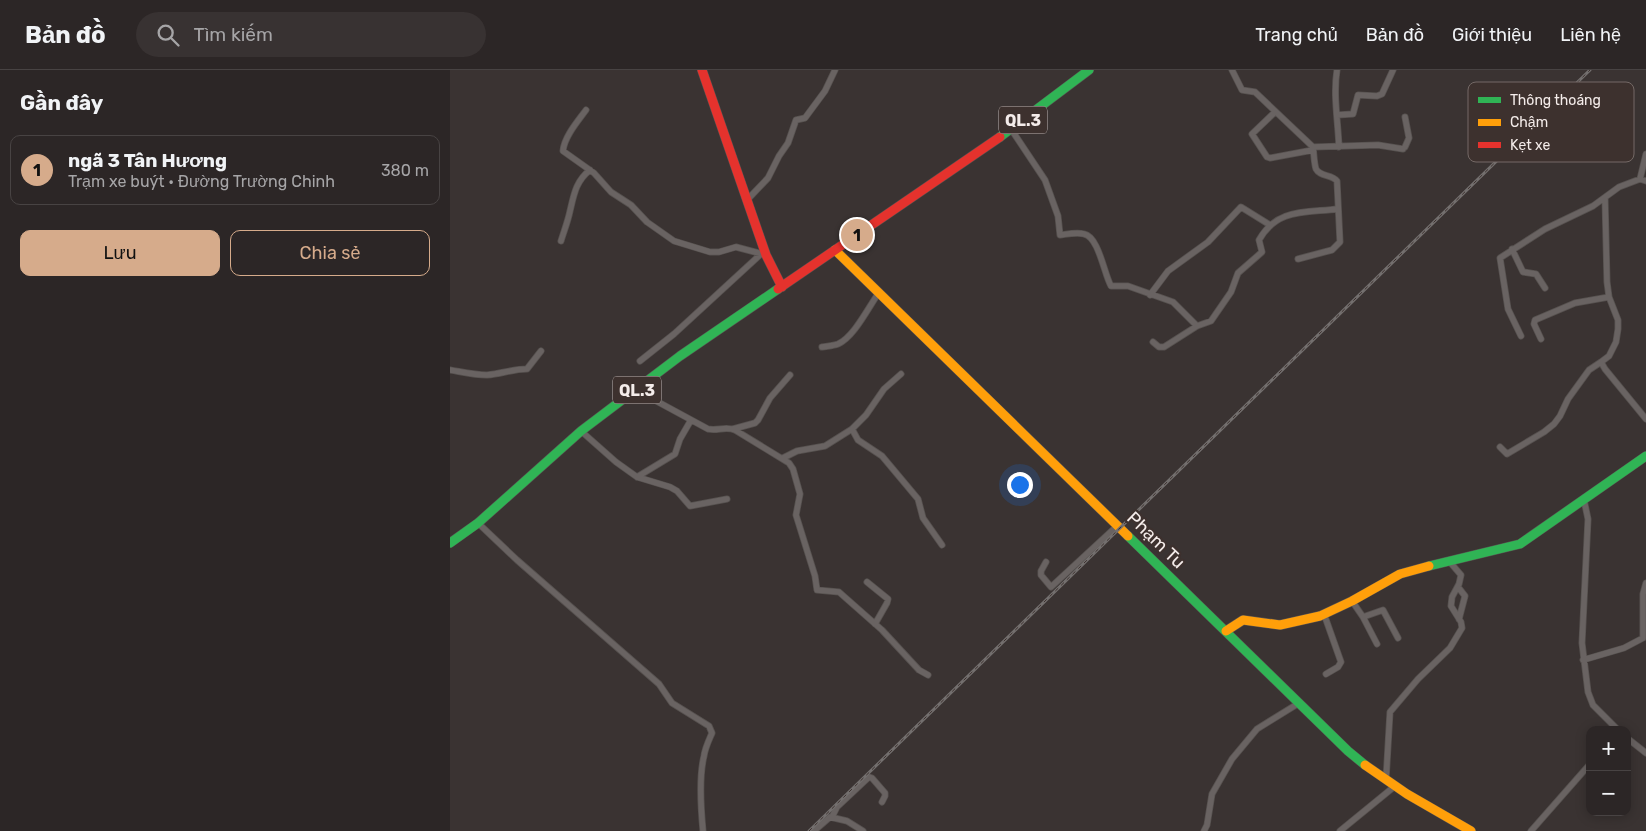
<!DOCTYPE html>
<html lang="vi">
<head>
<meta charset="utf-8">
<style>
	:root { --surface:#2c2626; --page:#383232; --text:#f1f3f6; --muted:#a6a5a7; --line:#484343; --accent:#d6ab8b }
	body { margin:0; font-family:Rubik,sans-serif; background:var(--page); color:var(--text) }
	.controls { position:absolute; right:15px; bottom:15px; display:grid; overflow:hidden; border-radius:10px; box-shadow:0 2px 12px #0003 }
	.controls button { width:45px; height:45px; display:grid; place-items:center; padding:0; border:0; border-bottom:1px solid var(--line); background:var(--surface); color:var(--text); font:25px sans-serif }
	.you { position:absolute; left:569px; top:414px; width:18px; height:18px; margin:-12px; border:4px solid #fff; border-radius:50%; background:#1a73e8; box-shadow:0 0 0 8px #1a73e833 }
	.badge { display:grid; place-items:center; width:32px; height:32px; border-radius:50%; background:var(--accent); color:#111; font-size:16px; font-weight:700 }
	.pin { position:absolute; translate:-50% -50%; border:2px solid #fff; box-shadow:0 1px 5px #0006 }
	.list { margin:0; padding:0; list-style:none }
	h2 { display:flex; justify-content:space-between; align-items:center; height:65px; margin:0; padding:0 20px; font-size:21px }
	h2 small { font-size:16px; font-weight:400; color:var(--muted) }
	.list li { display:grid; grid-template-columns:32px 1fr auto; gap:15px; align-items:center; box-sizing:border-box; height:70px; margin:0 10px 10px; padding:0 10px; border:1px solid var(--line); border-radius:10px }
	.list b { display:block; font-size:19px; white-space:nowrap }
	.list p { margin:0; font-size:16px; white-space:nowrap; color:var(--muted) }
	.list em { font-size:16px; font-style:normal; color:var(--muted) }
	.actions { display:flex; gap:10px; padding:15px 20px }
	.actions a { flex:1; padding:11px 0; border:1px solid var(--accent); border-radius:10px; text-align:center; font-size:18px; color:var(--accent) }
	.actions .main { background:var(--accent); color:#111 }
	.icon { flex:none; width:28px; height:28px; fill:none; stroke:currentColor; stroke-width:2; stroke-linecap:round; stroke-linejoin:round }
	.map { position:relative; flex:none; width:1196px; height:761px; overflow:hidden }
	header { display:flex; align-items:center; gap:30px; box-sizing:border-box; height:70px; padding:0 25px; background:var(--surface); border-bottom:1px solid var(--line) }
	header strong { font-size:24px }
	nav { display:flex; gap:28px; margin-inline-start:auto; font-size:18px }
	.search { width:350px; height:45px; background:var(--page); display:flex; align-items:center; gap:12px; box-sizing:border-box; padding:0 18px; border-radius:28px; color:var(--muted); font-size:19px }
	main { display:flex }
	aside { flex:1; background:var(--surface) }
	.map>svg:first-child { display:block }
</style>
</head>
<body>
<header>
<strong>Bản đồ</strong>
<div class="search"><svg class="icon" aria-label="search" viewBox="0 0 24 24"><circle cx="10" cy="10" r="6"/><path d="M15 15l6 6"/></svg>Tìm kiếm</div>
<nav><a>Trang chủ</a><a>Bản đồ</a><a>Giới thiệu</a><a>Liên hệ</a></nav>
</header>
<main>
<aside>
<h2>Gần đây<small></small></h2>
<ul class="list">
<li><span class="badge">1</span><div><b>ngã 3 Tân Hương</b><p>Trạm xe buýt · Đường Trường Chinh</p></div><em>380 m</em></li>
</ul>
<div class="actions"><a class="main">Lưu</a><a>Chia sẻ</a></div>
</aside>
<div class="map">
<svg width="1196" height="761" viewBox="0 0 1196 761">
	<rect width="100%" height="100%" fill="#3a3332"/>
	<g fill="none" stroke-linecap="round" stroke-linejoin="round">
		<!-- street casing -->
		<g stroke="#575250" stroke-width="7">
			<path id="street" d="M 782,0 L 792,20 L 805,22 L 863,77 L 928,75 L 953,79
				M 887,0 C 883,25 888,51 889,77
				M 136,40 C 128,51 114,67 113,81 L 144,103 L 161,122 L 181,135 L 197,152 L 224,171 L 260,182 L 269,182 L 286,177 L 316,185
				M 825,42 L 802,64 L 817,87 L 820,88 L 863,80
				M 887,45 L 903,44 L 908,25 L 927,26 L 932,24 L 943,0
				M 955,47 L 959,68 L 955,77
				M 561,59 L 595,110 L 608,146 L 610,165 C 618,164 627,162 634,164 C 649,167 654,204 661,216 L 678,216 L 723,232 L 747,256
				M 1190,109 L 1196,84
				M 1155,128 L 1157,212 L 1159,227 L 1168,250 L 1168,259 L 1166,272 L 1159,286 L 1151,292 L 1155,299 L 1196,349
				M 298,129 L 318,108 L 329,86 L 338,73 L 346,50 L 355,48 L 375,21 L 385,0
				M 111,171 C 114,161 118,151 120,141 C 124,124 126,111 140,100
				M 1062,179 L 1073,202 L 1086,204 L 1095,218
				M 848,189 L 882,180 L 890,172 L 887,111 C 882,104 870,107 866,99 C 864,93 864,84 863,77
				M 700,225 L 718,201 L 758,172 L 791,137 L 820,155
				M 1071,266 L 1058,239 L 1050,188 L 1095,159 L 1143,136 L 1169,117 L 1190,109 L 1196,111
				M 1091,269 L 1084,254 L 1085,250 L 1125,233 L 1159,227
				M 703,272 L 709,277 L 714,277 L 747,256 L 761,251 L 781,222 L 788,203 L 812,182 L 809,170 C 827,138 855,143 888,139
				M 372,277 C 377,276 383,276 388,274 C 404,267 418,238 428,224
				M 190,291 L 224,264 L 311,184
				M 0,300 C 12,302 24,305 37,305 C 51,304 63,299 77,299 L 91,281
				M 186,320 L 258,359 C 268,361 276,356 285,360 L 339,393 L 343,399 L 350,424 L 346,445 L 365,506 L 367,520 L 389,522 L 432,560 L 469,600 L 478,605
				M 283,359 L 305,353 L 308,350 L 320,328 L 340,305
				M 402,359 L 408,370 L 432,386 L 468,429 L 473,448 L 492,475
				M 131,361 L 166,392 L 187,407 L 220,417 L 227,421 L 240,436 L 277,429
				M 1050,377 L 1057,384 L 1094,362 L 1104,354 L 1110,346 L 1118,329 L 1139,300 L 1151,292
				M 333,388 L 347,381 L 375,376 L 402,359 L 416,345 L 434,319 L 451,304
				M 187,407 L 225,384 L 230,369 L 241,350
				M 1134,430 L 1138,449 L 1132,573 L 1138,622 L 1143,635 L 1168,660
				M 28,453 L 67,490 L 209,614 L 222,633 L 259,656 L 262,663 C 259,670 255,678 254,686 C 249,706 251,740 253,761
				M 596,492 L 591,501 L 591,505 L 601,517 L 667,456
				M 417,512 L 438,529 L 437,533 L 425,554
				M 1008,517 L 1015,526 L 1009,549
				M 902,531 L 913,547 L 927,574
				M 874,544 L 891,592 L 888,597 L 876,604
				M 913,547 L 933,540 L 948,568
				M 1133,590 L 1174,578 L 1193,568 L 1193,524 L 1196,513
				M 1177,668 L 1196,683
				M 936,710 L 940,642 L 968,609 L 1000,578 L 1012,558 L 1011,552 L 1001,536 L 1002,527 L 1009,514 L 1011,505 L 999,491
				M 382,747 L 387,737 L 419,707 L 422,708 L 435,723 L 435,726 L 432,732
				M 364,761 L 380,747 L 397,751 L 413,761
				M 754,761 L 757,755 L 762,724 L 782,689 L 807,659 L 849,633
				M 890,761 L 945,716
				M 1081,761 L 1140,694"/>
		</g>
		<!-- fast casing -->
		<g stroke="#575250" stroke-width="10">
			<path id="fast" d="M 550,67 L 639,0
				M 678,466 L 898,681 L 915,695
				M 0,473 L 28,453 L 131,361 L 230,286 L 328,219
				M 979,496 L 1070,474 L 1196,386"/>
		</g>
		<!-- slow casing -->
		<g stroke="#575250" stroke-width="10">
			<path id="slow" d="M 385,180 L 678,466
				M 776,561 L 793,550 L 830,555 L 870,546 L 902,531 L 950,504 L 979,496
				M 915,695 L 957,724 L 1021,761"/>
		</g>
		<!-- jam casing -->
		<g stroke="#575250" stroke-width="10">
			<path id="jam" d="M 252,0 L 316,185 L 332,217
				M 328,219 L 550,67"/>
		</g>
		<!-- street -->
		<use href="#street" stroke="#696362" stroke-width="5.5"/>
		<!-- fast -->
		<use href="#fast" stroke="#30b455" stroke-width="9"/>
		<!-- slow -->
		<use href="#slow" stroke="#ff9f0a" stroke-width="9"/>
		<!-- jam -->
		<use href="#jam" stroke="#e5322d" stroke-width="9"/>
		<!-- rail casing -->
		<g stroke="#736f6e" stroke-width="3">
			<path id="rail" d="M 359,761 L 1140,0"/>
		</g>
		<!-- rail -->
		<use href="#rail" stroke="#3d312e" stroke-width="1" stroke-dasharray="4" stroke-linecap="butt"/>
	</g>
	<g text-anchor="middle" stroke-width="4.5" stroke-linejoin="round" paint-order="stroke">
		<!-- shield labels -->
		<g fill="#3d312e" stroke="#bdb4b2" stroke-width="1">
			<rect x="549" y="36.5" width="48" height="27" rx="4"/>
			<rect x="163" y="306.5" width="48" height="27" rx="4"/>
		</g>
		<g font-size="16" font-weight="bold" fill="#f4ecea">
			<text x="573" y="56">QL.3</text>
			<text x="187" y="326">QL.3</text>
		</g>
		<!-- street labels -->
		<g font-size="18" fill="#f4ecea" stroke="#3d312e">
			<text transform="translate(706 470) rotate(44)" y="6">Phạm Tu</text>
		</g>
	</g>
	<!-- legend -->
	<rect x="1018" y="12" width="166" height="80" rx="8" fill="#3d312e" stroke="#746966" stroke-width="1"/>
	<rect x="1028" y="27" width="23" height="6" fill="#30b455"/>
	<rect x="1028" y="49" width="23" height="7" fill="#ff9f0a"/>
	<rect x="1028" y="72" width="23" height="6" fill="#e5322d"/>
	<g font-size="14" fill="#f4ecea">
		<text x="1060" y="35">Thông thoáng</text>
		<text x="1060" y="57">Chậm</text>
		<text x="1060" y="80">Kẹt xe</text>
	</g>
</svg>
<div class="controls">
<button>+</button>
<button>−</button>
</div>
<div class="you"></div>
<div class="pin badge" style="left:407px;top:165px">1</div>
</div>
</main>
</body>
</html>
